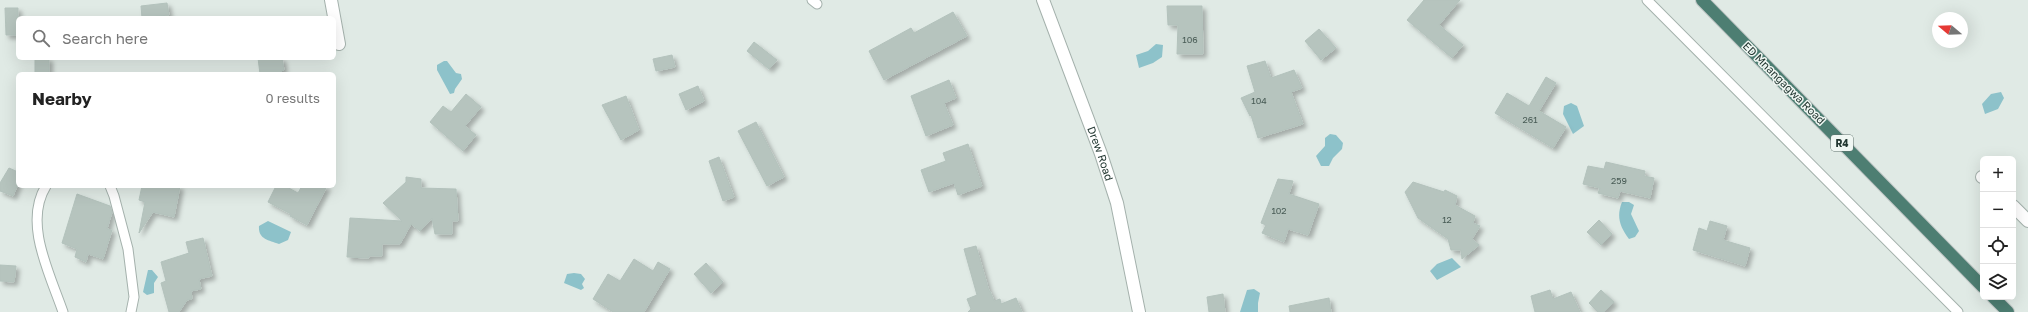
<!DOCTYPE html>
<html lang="en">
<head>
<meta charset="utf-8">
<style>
	:root { --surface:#fff; --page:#f2f2f2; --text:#222; --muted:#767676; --line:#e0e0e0 }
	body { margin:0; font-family:"Golos Text",sans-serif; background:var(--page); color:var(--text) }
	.controls { position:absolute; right:12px; bottom:12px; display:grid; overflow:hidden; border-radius:6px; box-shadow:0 4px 16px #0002 }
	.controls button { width:36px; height:36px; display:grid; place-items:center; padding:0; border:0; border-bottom:1px solid var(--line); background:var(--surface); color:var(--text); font:20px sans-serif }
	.compass { position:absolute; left:1932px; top:12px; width:36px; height:36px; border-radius:50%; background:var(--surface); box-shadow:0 4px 16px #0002; rotate:289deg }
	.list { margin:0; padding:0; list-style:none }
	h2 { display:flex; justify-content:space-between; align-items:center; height:52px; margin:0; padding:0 16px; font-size:17px }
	h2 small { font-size:13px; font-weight:400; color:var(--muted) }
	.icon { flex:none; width:22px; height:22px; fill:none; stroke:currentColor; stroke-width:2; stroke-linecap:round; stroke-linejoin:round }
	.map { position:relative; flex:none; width:2028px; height:312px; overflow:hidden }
	.search { position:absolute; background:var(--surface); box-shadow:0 4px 16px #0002; left:16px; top:16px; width:320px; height:44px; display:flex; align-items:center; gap:10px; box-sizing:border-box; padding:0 14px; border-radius:6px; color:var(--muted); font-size:15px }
	.panel { position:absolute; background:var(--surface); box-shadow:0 4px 16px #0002; left:16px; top:72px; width:320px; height:116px; border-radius:6px }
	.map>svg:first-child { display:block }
</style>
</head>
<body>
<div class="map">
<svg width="2028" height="312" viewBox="0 0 2028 312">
	<defs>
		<filter id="shadow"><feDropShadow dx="3.5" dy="3.5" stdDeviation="2" flood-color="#0004"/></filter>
	</defs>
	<rect width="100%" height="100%" fill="#e0eae5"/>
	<!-- water -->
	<path fill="#8dc2ca" d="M 1156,44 L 1163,45 L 1162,57 L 1153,63 L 1139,68 L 1136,55 L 1148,51 Z
		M 444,61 L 447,61 L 456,73 L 461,74 L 462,79 L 455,89 L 454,93 L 450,94 L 437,70 L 437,65 Z
		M 2001,92 L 2004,98 L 1998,109 L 1985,114 L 1982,104 L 1991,94 Z
		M 1571,103 L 1577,106 L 1584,126 L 1573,134 L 1563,114 L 1564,106 Z
		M 1330,134 L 1336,135 L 1343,143 L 1342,149 L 1333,158 L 1329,166 L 1321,166 L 1316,156 L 1325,146 L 1325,138 Z
		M 1622,202 L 1629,202 L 1634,205 L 1631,214 L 1639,231 L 1635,237 L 1629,239 C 1620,227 1616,217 1622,202 Z
		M 268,221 L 291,232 L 288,240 L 279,244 C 268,240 258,239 259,226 Z
		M 1452,258 L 1461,267 L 1437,280 L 1430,271 L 1437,264 Z
		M 148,270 L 152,270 L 158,277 L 154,283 L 154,293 L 147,295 L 143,292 Z
		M 574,273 L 581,274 L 585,279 L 582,284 L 584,288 L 581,290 L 564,283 L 567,274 Z
		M 1254,289 L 1260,293 L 1258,303 L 1258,312 L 1240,312 L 1247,290 Z"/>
	<!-- building -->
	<path fill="#b6c4be" stroke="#b3c2bc" filter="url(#shadow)" d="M 1424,0 L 1460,0 L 1439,25 L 1463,45 L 1452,58 L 1407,20 Z
		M 167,3 L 169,15 L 142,18 L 141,6 Z
		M 1167,6 L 1202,6 L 1203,54 L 1177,54 L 1178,25 L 1168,25 Z
		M 5,8 L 18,8 L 18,35 L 6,35 Z
		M 953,12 L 967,36 L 884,80 L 869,51 L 911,28 L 914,33 Z
		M 1319,29 L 1336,48 L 1321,60 L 1305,41 Z
		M 754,42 L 777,60 L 769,69 L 747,51 Z
		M 672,55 L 675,67 L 656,71 L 653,59 Z
		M 35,58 L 49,58 L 49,74 L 35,74 Z
		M 258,58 L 282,58 L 284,70 L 281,71 L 282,74 L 260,74 Z
		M 1265,61 L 1271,78 L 1294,70 L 1302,88 L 1291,92 L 1303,124 L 1258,138 L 1251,115 L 1250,116 L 1241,98 L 1255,92 L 1247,66 Z
		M 1546,77 L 1556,83 L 1539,111 L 1566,127 L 1553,148 L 1495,113 L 1507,93 L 1529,106 Z
		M 949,80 L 956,98 L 944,103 L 953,125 L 926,136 L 911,96 Z
		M 698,86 L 704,101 L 686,110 L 679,94 Z
		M 466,94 L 481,107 L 465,126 L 476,135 L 463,151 L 430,122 L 443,106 L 451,112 Z
		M 626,96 L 639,130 L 621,140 L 602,105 Z
		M 756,122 L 784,177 L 767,186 L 738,131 Z
		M 968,144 L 982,186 L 958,195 L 954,183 L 929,192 L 921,170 L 946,161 L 943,153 Z
		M 719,157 L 734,197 L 723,201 L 709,161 Z
		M 1606,162 L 1645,171 L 1644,176 L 1654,178 L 1650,198 L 1620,191 L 1618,198 L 1598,193 L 1600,188 L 1583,184 L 1588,166 L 1604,169 Z
		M 9,168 L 18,172 L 18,184 L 13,196 L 0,191 L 0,183 Z
		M 406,177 L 421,179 L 421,188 L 456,189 L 458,221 L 452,221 L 452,234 L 435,234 L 432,218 L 420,231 L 411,224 L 400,244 L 382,244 L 382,256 L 369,256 L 369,258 L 347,257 L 350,218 L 402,221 L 383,203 L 406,182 Z
		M 1278,179 L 1293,181 L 1289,194 L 1319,204 L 1308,235 L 1288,229 L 1284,242 L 1262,233 L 1266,225 L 1261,223 Z
		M 1413,182 L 1444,192 L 1445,190 L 1457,196 L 1455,205 L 1475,216 L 1473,223 L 1480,226 L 1472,239 L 1479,245 L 1462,259 L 1461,250 L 1451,250 L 1448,239 L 1418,218 L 1405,192 Z
		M 142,186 L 180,186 L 174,217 L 153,212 L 139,233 L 145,202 L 139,200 Z
		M 276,186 L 285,186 L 298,193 L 302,186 L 327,186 L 307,225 L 290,216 L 291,214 L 268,202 Z
		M 77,194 L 110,206 L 112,212 L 107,229 L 112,230 L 103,259 L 88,254 L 86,262 L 75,257 L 77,249 L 62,243 Z
		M 1599,220 L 1612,234 L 1601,245 L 1587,232 Z
		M 1710,221 L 1727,226 L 1723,240 L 1750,248 L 1745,266 L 1693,250 L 1699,228 L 1707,231 Z
		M 203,238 L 212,276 L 199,279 L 201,289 L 191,291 L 192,299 L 187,300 L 179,312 L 169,312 L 161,283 L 166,281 L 161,262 L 189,253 L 186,242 Z
		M 976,246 L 989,291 L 990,291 L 994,301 L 1000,299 L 1001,304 L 1016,298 L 1022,312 L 968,312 L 971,309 L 967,299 L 977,295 L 964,249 Z
		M 634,259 L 653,271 L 658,262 L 670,269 L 644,312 L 613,312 L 593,299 L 608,274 L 620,281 Z
		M 706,263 L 723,282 L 711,293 L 694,274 Z
		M 0,265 L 16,266 L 14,282 L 0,281 Z
		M 1550,290 L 1553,299 L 1571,292 L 1580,312 L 1535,312 L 1531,296 Z
		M 1601,290 L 1614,302 L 1604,312 L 1598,312 L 1589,303 Z
		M 1223,294 L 1225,312 L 1209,312 L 1207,297 Z
		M 1329,298 L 1331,312 L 1290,312 L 1289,306 Z"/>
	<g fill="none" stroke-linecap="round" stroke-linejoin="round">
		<!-- service casing -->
		<g stroke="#a4b1ac" stroke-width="11">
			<path id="service" d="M 812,0 L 817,4
				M 1647,0 L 1958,312
				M 46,186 C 23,223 50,274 63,312
				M 110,186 L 114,196 L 128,249 L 134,297 L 131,312"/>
		</g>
		<!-- minor casing -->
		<g stroke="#a4b1ac" stroke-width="14">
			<path id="minor" d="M 331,0 L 339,44
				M 1982,177 L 1983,177
				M 2013,206 L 2028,221"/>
		</g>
		<!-- tertiary casing -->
		<g stroke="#a4b1ac" stroke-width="14">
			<g id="tertiary">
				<path id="s1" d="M 1043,0 L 1101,154 L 1117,203 L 1139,312"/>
			</g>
		</g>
		<!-- trunk casing -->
		<g stroke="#c1c7c6" stroke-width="14">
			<path id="trunk" d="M 1702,0 L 1983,287
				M 1993,297 L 2008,312"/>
		</g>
		<!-- service -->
		<use href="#service" stroke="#fff" stroke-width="9"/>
		<!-- minor -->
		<use href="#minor" stroke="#fff" stroke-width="12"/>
		<!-- tertiary -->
		<use href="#tertiary" stroke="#fff" stroke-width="12"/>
		<!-- trunk -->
		<use href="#trunk" stroke="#4d7e72" stroke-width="12"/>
	</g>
	<g text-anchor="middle" stroke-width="3" stroke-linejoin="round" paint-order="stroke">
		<!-- number labels -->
		<g font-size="9" fill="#485b55">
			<text x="1190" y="43">106</text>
			<text x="1259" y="104">104</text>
			<text x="1530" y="123">261</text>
			<text x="1619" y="184">259</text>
			<text x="1279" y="214">102</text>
			<text x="1447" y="223">12</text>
		</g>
		<!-- shield labels -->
		<rect fill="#f0f7f3" stroke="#60716c" stroke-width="1" x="1831" y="135" width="22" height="16" rx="3"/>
		<g font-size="10" font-weight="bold" fill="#233832">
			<text x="1842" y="147">R4</text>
		</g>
		<!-- street labels -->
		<g font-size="11" fill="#233832" stroke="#f0f7f3">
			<text transform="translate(1784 83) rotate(45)" y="4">ED Mnangagwa Road</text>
			<text dy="4" stroke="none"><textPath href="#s1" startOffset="164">Drew Road</textPath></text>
		</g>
	</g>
</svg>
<div class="controls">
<button>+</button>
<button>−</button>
<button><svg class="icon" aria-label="locate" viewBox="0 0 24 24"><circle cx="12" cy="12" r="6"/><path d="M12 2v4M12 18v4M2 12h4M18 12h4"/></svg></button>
<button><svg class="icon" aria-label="layers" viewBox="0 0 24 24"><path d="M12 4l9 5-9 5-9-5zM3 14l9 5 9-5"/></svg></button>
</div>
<svg class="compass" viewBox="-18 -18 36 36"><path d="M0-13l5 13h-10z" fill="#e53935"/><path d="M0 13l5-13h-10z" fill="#767676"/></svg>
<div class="search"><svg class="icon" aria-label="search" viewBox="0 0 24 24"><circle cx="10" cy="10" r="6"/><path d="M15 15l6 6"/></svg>Search here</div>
<section class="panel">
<h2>Nearby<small>0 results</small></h2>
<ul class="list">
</ul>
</section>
</div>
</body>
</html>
